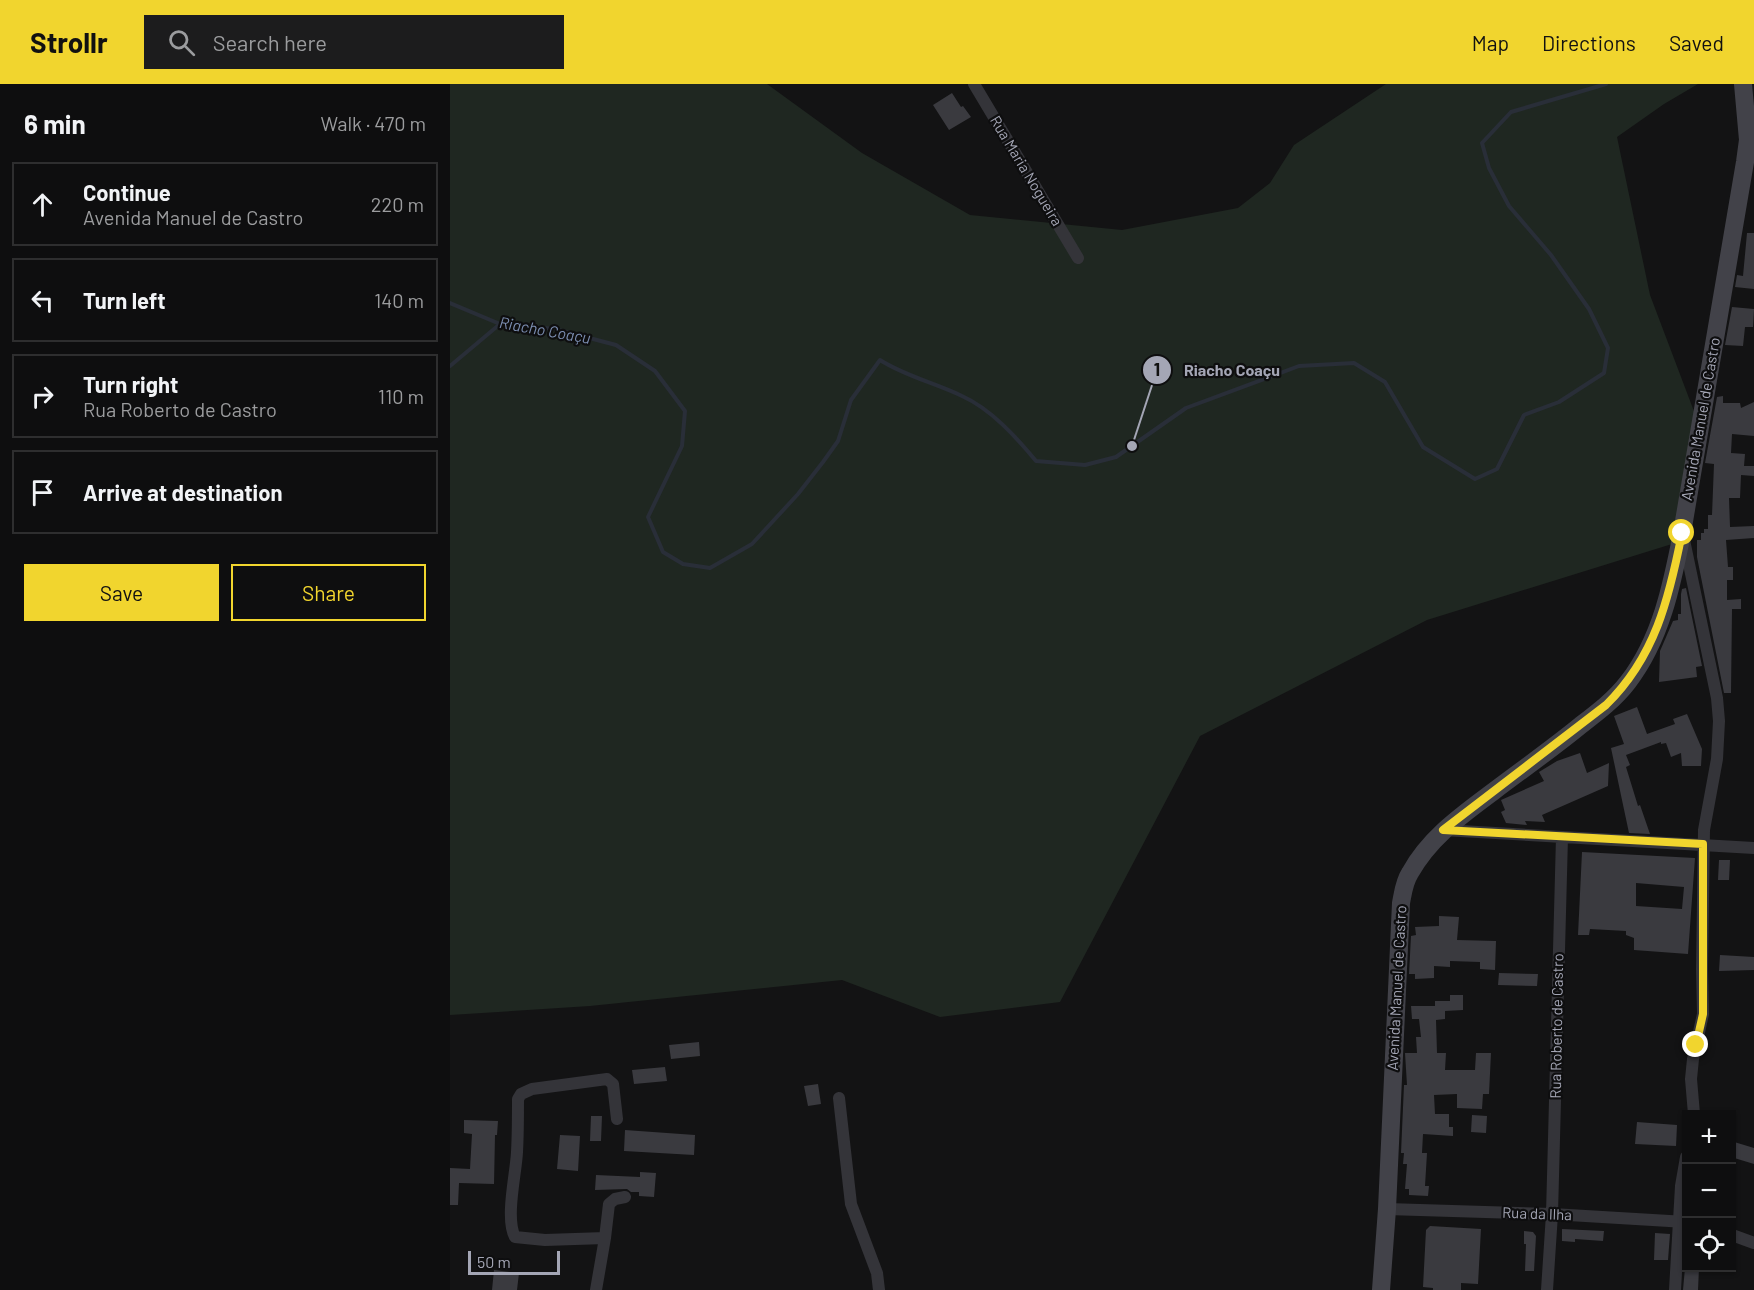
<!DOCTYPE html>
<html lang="en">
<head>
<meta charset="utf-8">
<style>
	:root { --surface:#0e0e0f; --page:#1c1c1d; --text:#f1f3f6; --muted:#9b9c9e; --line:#2e2e2f; --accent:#f1d52e }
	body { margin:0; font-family:Barlow,sans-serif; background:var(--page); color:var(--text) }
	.controls { position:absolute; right:18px; bottom:18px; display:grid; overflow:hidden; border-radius:0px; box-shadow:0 2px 4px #0004 }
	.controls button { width:54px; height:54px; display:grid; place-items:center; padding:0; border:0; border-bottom:2px solid var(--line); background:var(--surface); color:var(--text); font:30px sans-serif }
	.scale { position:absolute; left:18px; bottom:15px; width:92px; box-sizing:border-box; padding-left:6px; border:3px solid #a4a6b5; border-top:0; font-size:16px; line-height:21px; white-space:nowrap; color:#a4a6b5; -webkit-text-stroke:4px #0e0e0f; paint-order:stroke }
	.stop { position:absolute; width:18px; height:18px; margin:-14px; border:4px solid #f1d52e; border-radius:50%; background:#fff }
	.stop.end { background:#f1d52e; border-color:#fff; box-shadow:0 2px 6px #0008 }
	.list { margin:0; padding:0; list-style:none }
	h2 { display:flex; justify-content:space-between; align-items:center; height:78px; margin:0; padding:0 24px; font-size:26px }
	h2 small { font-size:20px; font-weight:400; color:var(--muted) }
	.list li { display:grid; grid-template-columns:39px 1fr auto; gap:18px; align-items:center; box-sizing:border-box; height:84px; margin:0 12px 12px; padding:0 12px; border:2px solid var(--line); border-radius:0px }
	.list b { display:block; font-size:22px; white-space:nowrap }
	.list p { margin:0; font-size:20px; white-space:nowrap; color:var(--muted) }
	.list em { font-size:20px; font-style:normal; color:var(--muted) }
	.actions { display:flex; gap:12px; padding:18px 24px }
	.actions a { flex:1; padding:14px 0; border:2px solid var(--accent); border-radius:0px; text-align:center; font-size:21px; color:var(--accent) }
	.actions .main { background:var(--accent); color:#111 }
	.icon { flex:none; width:33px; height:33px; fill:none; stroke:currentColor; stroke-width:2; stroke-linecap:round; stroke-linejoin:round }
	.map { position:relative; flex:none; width:1304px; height:1206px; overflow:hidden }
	header { display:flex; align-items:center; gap:36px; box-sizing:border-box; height:84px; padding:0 30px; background:var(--accent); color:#111 }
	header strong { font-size:28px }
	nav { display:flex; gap:33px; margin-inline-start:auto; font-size:21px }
	.search { width:420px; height:54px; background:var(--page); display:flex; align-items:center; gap:15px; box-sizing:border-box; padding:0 21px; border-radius:0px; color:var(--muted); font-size:22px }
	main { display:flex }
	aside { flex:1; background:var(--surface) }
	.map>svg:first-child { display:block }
</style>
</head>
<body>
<header>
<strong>Strollr</strong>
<div class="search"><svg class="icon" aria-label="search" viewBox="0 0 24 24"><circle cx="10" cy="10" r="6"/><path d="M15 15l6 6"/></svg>Search here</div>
<nav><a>Map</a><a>Directions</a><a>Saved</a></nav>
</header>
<main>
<aside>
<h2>6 min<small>Walk · 470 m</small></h2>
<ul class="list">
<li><svg class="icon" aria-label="ahead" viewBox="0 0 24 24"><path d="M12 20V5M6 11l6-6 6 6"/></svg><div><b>Continue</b><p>Avenida Manuel de Castro</p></div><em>220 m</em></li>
<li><svg class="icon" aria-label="left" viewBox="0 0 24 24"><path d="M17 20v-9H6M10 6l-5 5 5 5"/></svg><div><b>Turn left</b></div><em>140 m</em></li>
<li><svg class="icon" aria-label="right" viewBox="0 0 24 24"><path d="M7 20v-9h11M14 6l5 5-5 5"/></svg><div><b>Turn right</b><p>Rua Roberto de Castro</p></div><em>110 m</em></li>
<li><svg class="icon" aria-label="arrive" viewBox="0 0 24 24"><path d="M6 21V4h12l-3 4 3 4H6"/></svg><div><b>Arrive at destination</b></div></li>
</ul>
<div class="actions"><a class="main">Save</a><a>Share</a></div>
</aside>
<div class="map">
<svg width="1304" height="1206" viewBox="0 0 1304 1206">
	<rect width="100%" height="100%" fill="#131314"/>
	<!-- green -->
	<path fill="#1f2721" d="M 0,0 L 317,0 L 412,69 L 520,131 L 672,146 L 788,124 L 820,99 L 844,61 L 936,0 L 1248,0 L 1214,20 L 1167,53 L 1200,211 L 1245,330 L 1222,460 L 977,536 L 750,652 L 610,918 L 490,933 L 392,896 L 140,922 L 0,931 Z"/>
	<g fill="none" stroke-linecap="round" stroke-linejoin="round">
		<!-- stream -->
		<path stroke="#292e38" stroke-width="4" d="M 0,219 L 50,240 L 105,245 L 166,261 L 205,287 L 235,327 L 232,362 L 198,433 L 213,468 L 233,480 L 260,484 L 302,460 L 348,410 L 373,378 L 388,357 L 401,316 L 430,276 C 455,292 485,299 512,312 C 541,325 566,353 586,377 L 635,381 L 666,373 L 736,324 L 849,282 L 904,279 L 935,298 L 973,363 L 1025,395 L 1047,385 L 1074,331 L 1109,318 L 1154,289 L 1158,264 L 1139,225 L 1101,171 L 1059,122 L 1039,84 L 1032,59 L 1061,28 L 1156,0
			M 0,282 L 50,240"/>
	</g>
	<!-- building -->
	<path fill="#3a3a3f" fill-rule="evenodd" d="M 502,9 L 511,23 L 513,22 L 521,33 L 499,46 L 483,21 Z
		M 1297,149 L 1304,149 L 1304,205 L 1285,203 L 1287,191 L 1293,192 Z
		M 1282,223 L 1304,225 L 1303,243 L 1295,243 L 1293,262 L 1275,261 Z
		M 1273,312 L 1273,319 L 1290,319 L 1291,324 L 1304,318 L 1304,352 L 1282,350 L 1281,369 L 1295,370 L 1294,382 L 1304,382 L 1304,392 L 1291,391 L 1290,414 L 1279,414 L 1280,443 L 1304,442 L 1304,454 L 1276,456 L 1278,483 L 1283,483 L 1283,496 L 1277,496 L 1277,516 L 1291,515 L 1291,525 L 1282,525 L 1281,609 L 1274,609 L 1247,473 L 1247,456 L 1251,456 L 1251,449 L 1254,449 L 1254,445 L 1258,445 L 1258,431 L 1262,431 L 1264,380 L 1255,379 L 1267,313 Z
		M 1236,504 L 1252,582 L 1246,583 L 1247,593 L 1209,598 L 1210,567 L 1223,537 L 1228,536 L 1228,530 L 1231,530 L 1231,510 L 1232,505 Z
		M 1187,623 L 1197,650 L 1225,640 L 1223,635 L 1237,630 L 1252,665 L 1251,682 L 1232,682 L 1231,669 L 1221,673 L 1216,659 L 1211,660 L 1211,658 L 1176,671 L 1180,681 L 1176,683 L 1188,722 L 1190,721 L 1200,750 L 1179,749 L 1161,664 L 1174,660 L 1164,632 Z
		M 1130,669 L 1137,689 L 1159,679 L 1158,702 L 1092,731 L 1095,738 L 1075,737 L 1077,741 L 1056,739 L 1051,728 L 1055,726 L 1051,716 L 1094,697 L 1089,688 L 1107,677 Z
		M 1132,768 L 1245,774 L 1238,870 L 1184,866 L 1184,854 L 1176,851 L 1176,847 L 1140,845 L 1139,851 L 1128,851 ZM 1186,799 L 1234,803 L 1232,825 L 1186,822 Z
		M 1269,776 L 1280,776 L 1279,796 L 1268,796 Z
		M 989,832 L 1009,833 L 1007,856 L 1046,857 L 1045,886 L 1030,885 L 1030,878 L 1000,877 L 1000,883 L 984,882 L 984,894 L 965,895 L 965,890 L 959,890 L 961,852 L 966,851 L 965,843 L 989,842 Z
		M 1270,871 L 1304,873 L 1304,886 L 1269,887 Z
		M 1049,889 L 1088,890 L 1087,902 L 1048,901 Z
		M 1000,911 L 1013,911 L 1013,926 L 995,927 L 995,935 L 986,936 L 987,969 L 996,969 L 995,986 L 1025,986 L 1026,969 L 1041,969 L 1039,1010 L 1033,1010 L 1032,1025 L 1007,1024 L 1007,1010 L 984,1011 L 985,1030 L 999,1030 L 999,1043 L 1003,1043 L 1003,1052 L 973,1050 L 972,1069 L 977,1069 L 975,1102 L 979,1102 L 978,1112 L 959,1111 L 959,1105 L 955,1105 L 957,1080 L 953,1080 L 954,1069 L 951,1069 L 954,1001 L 957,1001 L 955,969 L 967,969 L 966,953 L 971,953 L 969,935 L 962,935 L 961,922 L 985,922 L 985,917 L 1000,917 Z
		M 249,958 L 250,972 L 221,975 L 219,961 Z
		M 215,983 L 217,997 L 184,1000 L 182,986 Z
		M 368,1000 L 371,1020 L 358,1022 L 354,1002 Z
		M 1022,1031 L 1037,1032 L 1036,1049 L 1021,1048 Z
		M 141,1032 L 152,1032 L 151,1057 L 140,1057 Z
		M 14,1036 L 48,1037 L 47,1051 L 45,1051 L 44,1100 L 9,1099 L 8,1121 L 0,1121 L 0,1084 L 20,1085 L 22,1050 L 14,1049 Z
		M 1187,1038 L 1227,1041 L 1226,1062 L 1185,1060 Z
		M 175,1046 L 245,1051 L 244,1071 L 174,1067 Z
		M 110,1051 L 130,1052 L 128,1087 L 107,1085 Z
		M 1281,1057 L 1304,1064 L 1304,1080 L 1281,1073 Z
		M 190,1088 L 206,1089 L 204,1113 L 189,1112 L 189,1108 L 181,1108 L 177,1105 L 145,1106 L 146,1091 L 190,1093 Z
		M 980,1142 L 1031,1145 L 1028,1200 L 1011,1199 L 1011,1206 L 983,1206 L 983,1204 L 973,1203 L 976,1146 Z
		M 1112,1145 L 1154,1147 L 1153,1157 L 1125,1155 L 1125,1158 L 1112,1157 Z
		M 1074,1147 L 1083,1148 L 1086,1152 L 1084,1187 L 1075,1187 L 1076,1160 L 1074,1160 Z
		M 1205,1149 L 1220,1150 L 1218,1176 L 1204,1176 Z
		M 1235,1184 L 1249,1184 L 1248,1206 L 1233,1206 Z
		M 44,1186 L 69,1189 L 67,1206 L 42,1206 Z"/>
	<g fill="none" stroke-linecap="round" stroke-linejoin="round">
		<!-- street -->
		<path stroke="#343439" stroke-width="12" d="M 524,0 L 628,174
			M 1234,456 L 1267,614 L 1269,637 L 1267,675 L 1254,746 L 1252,885 L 1253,930 L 1243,975 L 1241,995 L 1244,1030
			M 993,746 L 1304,764
			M 389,1014 L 401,1120 L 427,1189 L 429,1206
			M 937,1125 L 1102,1130 L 1236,1138
			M 1282,1151 L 1304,1159
			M 155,1154 L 95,1156 L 65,1153 C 55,1134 66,1090 67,1068 C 68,1050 68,1032 68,1015 L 71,1010 L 82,1005 L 157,995 L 163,1000 L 167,1035
			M 146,1206 L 155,1154 L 159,1120 L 165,1115 L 175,1113
			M 1097,1206 L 1102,1130 L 1112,753
			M 1225,1206 L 1231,1102 L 1236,1073"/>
		<!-- secondary -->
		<path stroke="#424249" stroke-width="18" d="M 931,1206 L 937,1125 L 951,819 C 953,809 954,798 960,789 C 980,753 1012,731 1044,707 C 1073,685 1103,664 1131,641 C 1148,628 1165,615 1178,598 C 1211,555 1222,501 1232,449 L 1295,78 L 1298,56 L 1293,0"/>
	</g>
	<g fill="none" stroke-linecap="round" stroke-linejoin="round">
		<!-- route -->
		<path stroke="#f1d52e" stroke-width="8" d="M 1232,449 C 1219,515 1205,573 1156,621 L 993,746 L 1253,760 L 1253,930 L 1246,961"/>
	</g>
	<g text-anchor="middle" stroke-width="4.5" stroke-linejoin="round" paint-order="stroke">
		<!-- street labels -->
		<g font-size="15" fill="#a4a6b5" stroke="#0e0e0f">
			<text transform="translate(576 87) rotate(59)" y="5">Rua Maria Nogueira</text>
			<text transform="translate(1251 335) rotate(-80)" y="5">Avenida Manuel de Castro</text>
			<text transform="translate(947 904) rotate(-87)" y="5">Avenida Manuel de Castro</text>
			<text transform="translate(1107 942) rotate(-89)" y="5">Rua Roberto de Castro</text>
			<text transform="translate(1087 1130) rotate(2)" y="5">Rua da Ilha</text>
		</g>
		<!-- water labels -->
		<g font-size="16" font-style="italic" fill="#7b8db0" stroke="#0e0e0f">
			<text transform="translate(95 246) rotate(10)" y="6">Riacho Coaçu</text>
		</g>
	</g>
	<!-- callouts -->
	<path fill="none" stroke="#a4a6b5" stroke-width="2" d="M682 362L707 286"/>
	<g fill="#a4a6b5" stroke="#0e0e0f" stroke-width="2">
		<circle cx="682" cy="362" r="6"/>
		<circle cx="707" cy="286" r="15"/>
	</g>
	<g font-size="18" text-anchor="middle" font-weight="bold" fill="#111">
		<text x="707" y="292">1</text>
	</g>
	<g font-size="16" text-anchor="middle" font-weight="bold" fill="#a4a6b5" stroke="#0e0e0f" stroke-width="4.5" stroke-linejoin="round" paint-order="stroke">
		<text x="782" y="292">Riacho Coaçu</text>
	</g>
</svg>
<div class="controls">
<button>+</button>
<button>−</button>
<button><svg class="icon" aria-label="locate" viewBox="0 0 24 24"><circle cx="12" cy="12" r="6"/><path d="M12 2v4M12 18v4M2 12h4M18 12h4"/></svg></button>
</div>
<div class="scale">50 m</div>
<div class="stop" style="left:1232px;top:449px"></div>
<div class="stop end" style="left:1246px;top:961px"></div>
</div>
</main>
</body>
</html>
